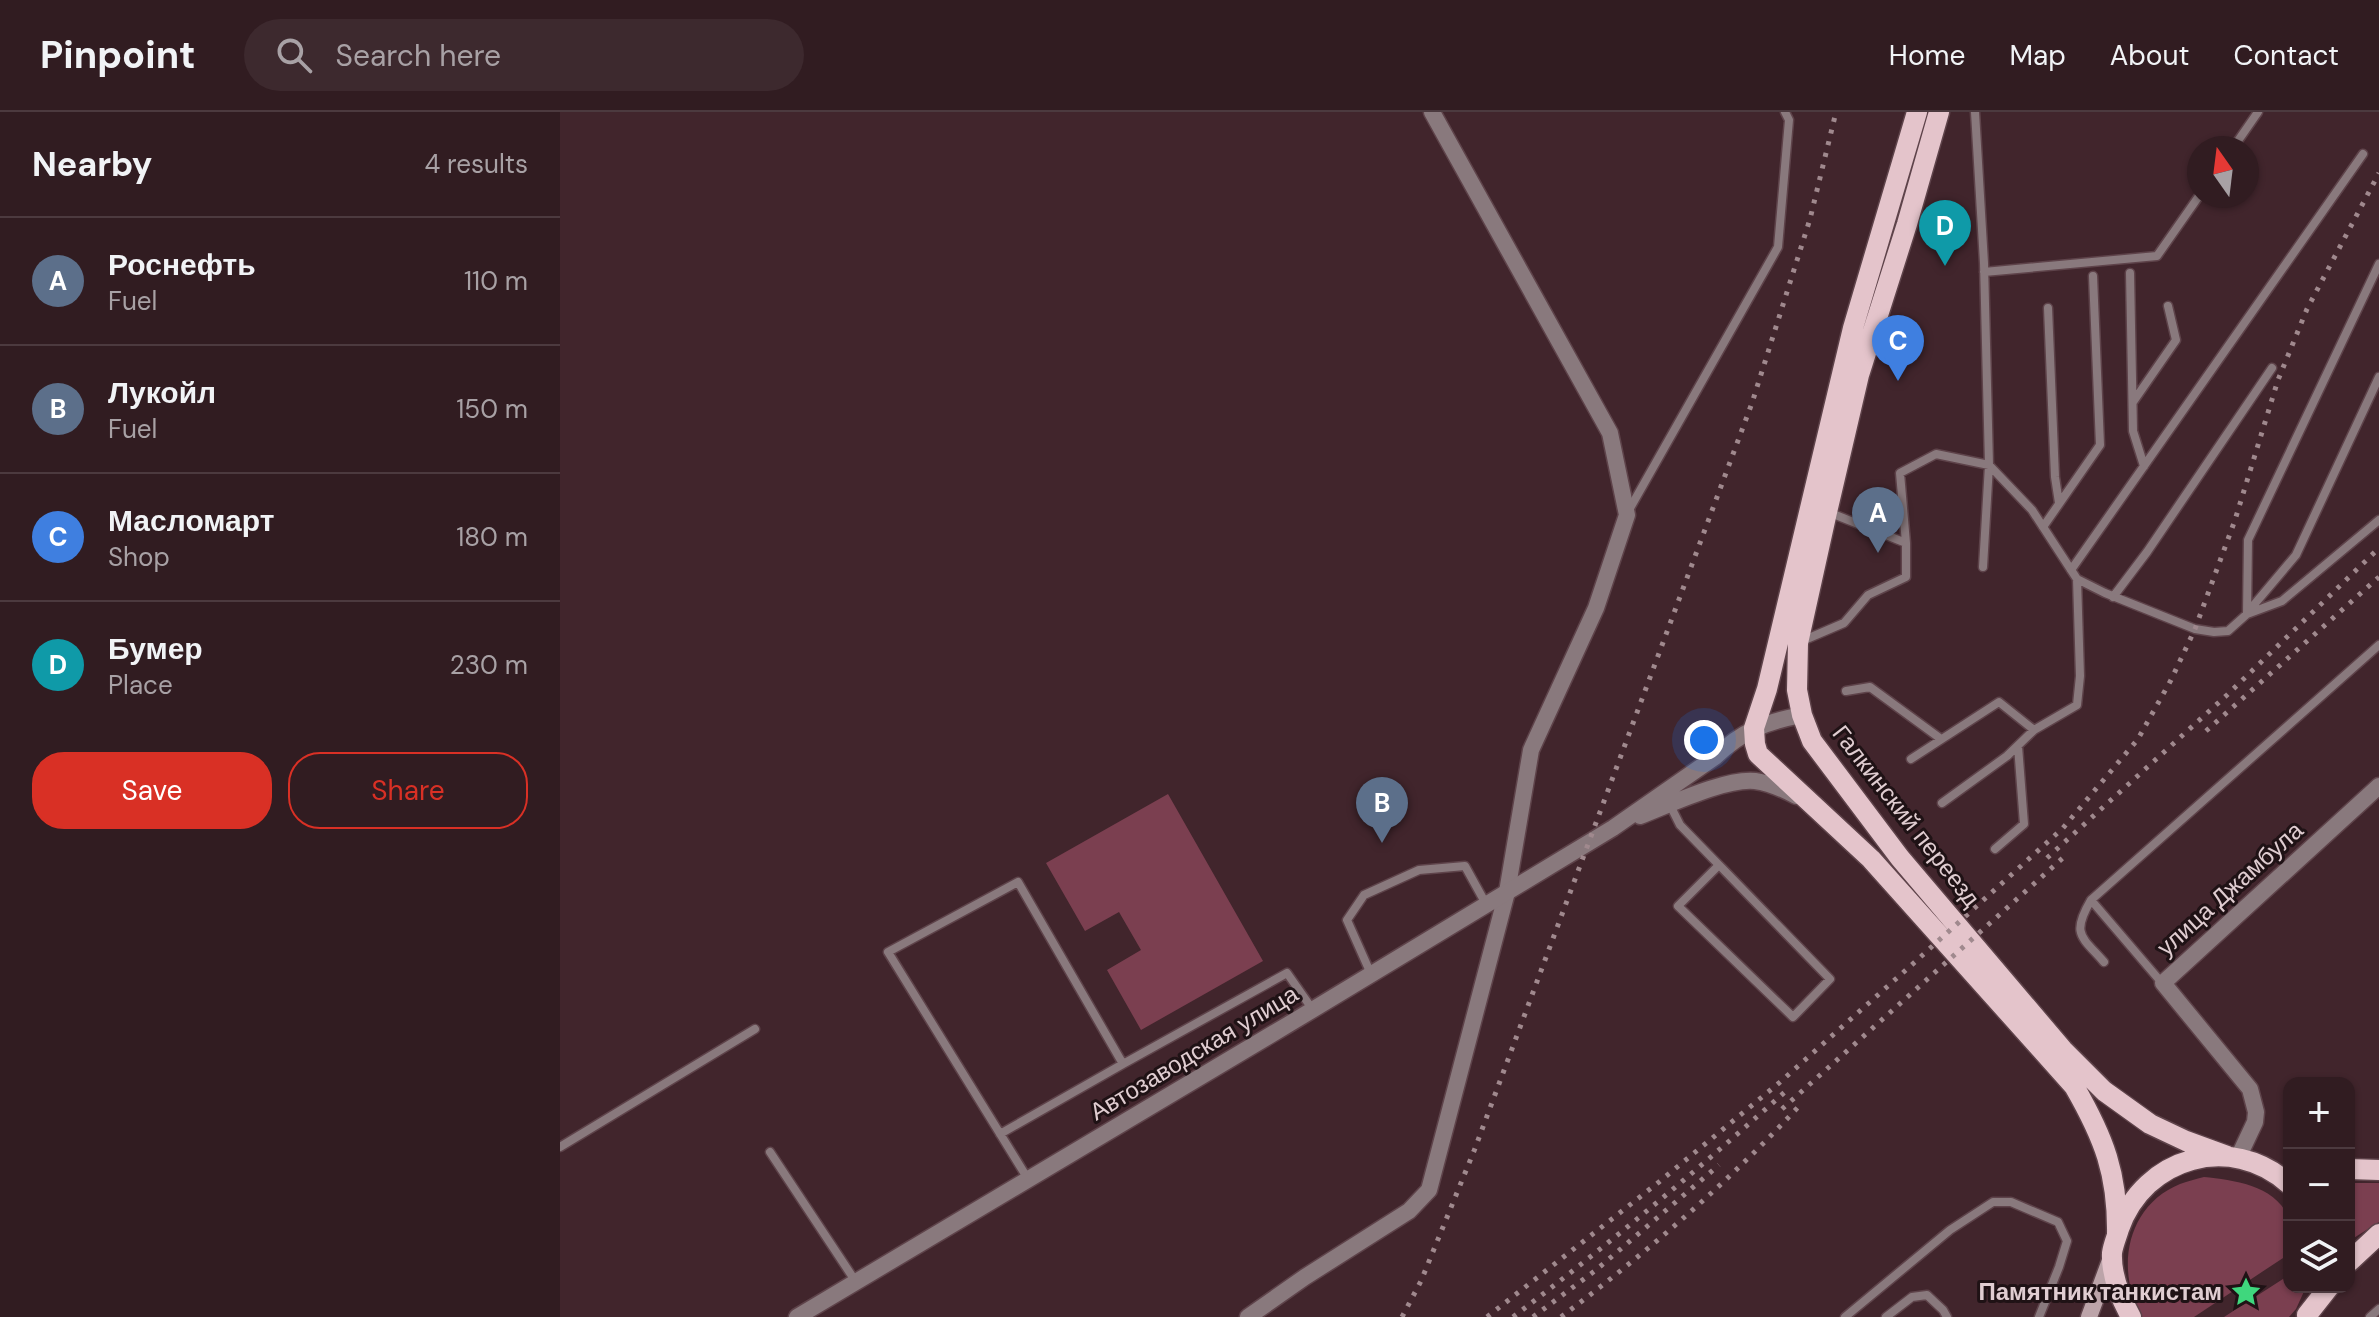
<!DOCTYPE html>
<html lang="en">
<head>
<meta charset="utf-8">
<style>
	:root { --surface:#311c21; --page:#3d292e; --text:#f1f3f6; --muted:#a8a1a5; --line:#4c3a3f; --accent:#d93025 }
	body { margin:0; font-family:"DM Sans",sans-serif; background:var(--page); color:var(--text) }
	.controls { position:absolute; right:24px; bottom:24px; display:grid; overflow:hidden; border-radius:16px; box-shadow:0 2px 6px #0004 }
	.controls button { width:72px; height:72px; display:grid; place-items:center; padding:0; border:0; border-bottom:2px solid var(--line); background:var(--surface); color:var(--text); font:40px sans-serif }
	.compass { position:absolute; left:1627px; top:24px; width:72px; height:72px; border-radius:50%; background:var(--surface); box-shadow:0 2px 6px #0004; rotate:346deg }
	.you { position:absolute; left:1144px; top:628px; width:28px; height:28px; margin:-20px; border:6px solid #fff; border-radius:50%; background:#1a73e8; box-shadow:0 0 0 12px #1a73e833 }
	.badge { display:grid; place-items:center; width:52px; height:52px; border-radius:50%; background:var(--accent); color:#fff; font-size:26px; font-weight:700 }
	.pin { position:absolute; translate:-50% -66px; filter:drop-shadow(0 2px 4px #0008) }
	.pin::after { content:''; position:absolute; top:42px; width:28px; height:24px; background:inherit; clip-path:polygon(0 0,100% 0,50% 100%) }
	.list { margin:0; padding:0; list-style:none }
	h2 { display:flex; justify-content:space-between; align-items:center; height:104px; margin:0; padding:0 32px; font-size:34px }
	h2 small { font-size:26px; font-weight:400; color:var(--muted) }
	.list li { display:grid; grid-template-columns:52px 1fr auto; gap:24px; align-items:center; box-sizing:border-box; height:128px; padding:0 32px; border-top:2px solid var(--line) }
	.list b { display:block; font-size:30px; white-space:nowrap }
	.list p { margin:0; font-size:26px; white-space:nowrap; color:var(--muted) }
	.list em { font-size:26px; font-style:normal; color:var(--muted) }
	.actions { display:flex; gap:16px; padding:24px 32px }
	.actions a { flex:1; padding:18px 0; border:2px solid var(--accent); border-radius:32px; text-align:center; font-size:28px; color:var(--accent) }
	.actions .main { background:var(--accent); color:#fff }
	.icon { flex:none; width:44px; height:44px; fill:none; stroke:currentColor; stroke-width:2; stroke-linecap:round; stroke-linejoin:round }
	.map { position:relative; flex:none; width:1819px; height:1205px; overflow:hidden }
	header { display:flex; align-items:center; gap:48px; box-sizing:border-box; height:112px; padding:0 40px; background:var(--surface); border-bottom:2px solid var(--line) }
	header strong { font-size:38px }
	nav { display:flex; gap:44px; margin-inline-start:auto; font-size:28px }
	.search { width:560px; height:72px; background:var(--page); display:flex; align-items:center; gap:20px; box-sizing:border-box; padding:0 28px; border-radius:44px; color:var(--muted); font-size:30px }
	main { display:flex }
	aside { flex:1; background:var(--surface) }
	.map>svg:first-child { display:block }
</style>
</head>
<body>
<header>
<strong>Pinpoint</strong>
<div class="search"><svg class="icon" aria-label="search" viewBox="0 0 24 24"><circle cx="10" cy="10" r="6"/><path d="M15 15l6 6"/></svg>Search here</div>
<nav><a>Home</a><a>Map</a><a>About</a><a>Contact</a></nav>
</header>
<main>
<aside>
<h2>Nearby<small>4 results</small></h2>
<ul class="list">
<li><span class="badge" style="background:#5c6f8a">A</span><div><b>Роснефть</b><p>Fuel</p></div><em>110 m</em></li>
<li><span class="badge" style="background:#5c6f8a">B</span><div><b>Лукойл</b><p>Fuel</p></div><em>150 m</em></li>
<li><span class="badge" style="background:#3f7fe0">C</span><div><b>Масломарт</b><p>Shop</p></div><em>180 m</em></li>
<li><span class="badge" style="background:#0f9aa8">D</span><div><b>Бумер</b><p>Place</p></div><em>230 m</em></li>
</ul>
<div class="actions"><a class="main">Save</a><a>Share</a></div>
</aside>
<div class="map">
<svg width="1819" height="1205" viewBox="0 0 1819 1205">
	<rect width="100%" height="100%" fill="#41252c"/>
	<!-- green -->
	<path fill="#7b3f50" d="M 608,682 L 703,849 L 581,918 L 547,858 L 581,838 L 559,800 L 525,819 L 486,751 Z
		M 1644,1065 C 1673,1068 1714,1073 1728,1104 C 1732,1114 1729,1131 1729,1142 L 1634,1205 L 1582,1205 C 1555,1158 1566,1094 1620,1072 C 1628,1069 1636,1067 1644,1065 Z
		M 1789,1071 L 1819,1071 L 1819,1110 L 1789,1129 Z
		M 1729,1163 L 1729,1175 L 1746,1175 L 1736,1197 L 1729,1205 L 1664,1205 Z"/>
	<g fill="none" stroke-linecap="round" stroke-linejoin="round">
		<!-- service casing -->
		<g stroke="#5e434a" stroke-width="11">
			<path id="service" d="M 1415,0 L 1424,151 L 1429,353 L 1423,455
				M 1673,36 L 1698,0
				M 1424,160 L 1597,144 L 1639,84
				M 1570,161 L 1573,319 L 1584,354
				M 1488,196 L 1495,365 L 1499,391
				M 1573,290 L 1616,228 L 1608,194
				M 1069,398 L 1218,135 L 1229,8 L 1225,0
				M 1483,415 L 1540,333 L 1533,164
				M 1346,431 L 1340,361 L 1376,342 L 1429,353 L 1472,398 L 1517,467 L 1545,481 L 1635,517 L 1654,520 L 1668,519 L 1687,502 L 1722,489 L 1819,408
				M 1511,458 L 1803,42
				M 1553,485 L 1587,440 L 1712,256
				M 1687,501 L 1736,443 L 1819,265
				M 1687,502 L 1688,428 L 1819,152
				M 1242,529 L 1284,511 L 1308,483 L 1346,465 L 1346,431 L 1268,400
				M 1286,579 L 1310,575 L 1381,627
				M 1351,647 L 1439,590 L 1474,618
				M 1109,691 L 1120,713 L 1159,753 L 1162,756 L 1270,867 L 1233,905 L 1118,794 L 1159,753
				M 1382,691 L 1447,644 L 1474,618 L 1517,593 L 1520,564 L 1517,467
				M 1435,737 L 1464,712 L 1458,634
				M 1531,788 C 1511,822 1521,824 1544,850
				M 811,862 L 787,808 L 804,783 L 859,758 L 905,754 L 926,792
				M 1602,871 L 1531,788 L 1819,533
				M 440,1022 L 563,952
				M 0,1035 L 195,917
				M 210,1040 L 296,1170
				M 468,1067 L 328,840 L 458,770 L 563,952 L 727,861 L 753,898
				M 1285,1205 L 1390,1118 L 1433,1090 L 1451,1090 L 1498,1110 L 1507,1129 L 1499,1155 L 1479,1205
				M 1326,1205 L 1352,1185 L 1367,1183 L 1383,1198 L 1387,1205
				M 1810,1205 L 1819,1197"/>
		</g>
		<!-- minor casing -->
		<g stroke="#5e434a" stroke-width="19">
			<path id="minor" d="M 1678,1046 L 1695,1010 L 1696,1000 L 1690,977 L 1603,871 L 1819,674
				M 688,1205 L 745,1165 L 849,1099 L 869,1078 L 947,780 L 971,638 L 1036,496 L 1067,403 L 1050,321 L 872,0"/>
		</g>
		<!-- tertiary casing -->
		<g stroke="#5e434a" stroke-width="19">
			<path id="tertiary" d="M 1080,704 C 1109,693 1165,666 1195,669 C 1210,671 1223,677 1236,684
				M 237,1205 L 729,912 L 1053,716 L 1155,645 C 1182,619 1205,610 1242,603"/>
		</g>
		<!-- secondary casing -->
		<g stroke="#5e434a" stroke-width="19">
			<path id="secondary" d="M 1529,1205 L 1552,1143"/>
		</g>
		<!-- primary casing -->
		<g stroke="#5e434a" stroke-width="23">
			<path id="primary" d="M 1357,0 L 1293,216 L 1207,577 L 1194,616 L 1195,632 L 1198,642 L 1311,747 L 1514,974 C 1544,1026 1558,1062 1557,1123
				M 1379,0 L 1347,112 L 1299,263 L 1267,400 L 1238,531 L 1237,578 L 1242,603 L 1252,629 L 1340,746 L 1503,938 L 1544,979 L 1590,1012 L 1626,1029 L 1667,1044
				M 1789,1057 L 1819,1058
				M 1789,1150 L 1819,1122
				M 1747,1203 L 1769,1175
				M 1571,1205 C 1561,1187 1551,1162 1552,1141 C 1553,1133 1557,1124 1559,1117 C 1584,1045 1671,1020 1729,1072"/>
		</g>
		<!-- service -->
		<use href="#service" stroke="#89797d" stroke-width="8"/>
		<!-- minor -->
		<use href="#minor" stroke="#89797d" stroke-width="16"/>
		<!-- tertiary -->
		<use href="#tertiary" stroke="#89797d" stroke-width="16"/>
		<!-- secondary -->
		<use href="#secondary" stroke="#bca4a9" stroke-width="16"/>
		<!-- primary -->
		<use href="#primary" stroke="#e4c4cb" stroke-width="20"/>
		<!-- rail -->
		<path stroke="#a0898e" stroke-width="5" stroke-dasharray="4 8" stroke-linecap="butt" d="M 1646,619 L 1819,465
			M 1487,746 L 1667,583 L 1819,436
			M 1222,997 L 1505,744
			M 842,1205 L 861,1169 L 914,1039 L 1192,291 L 1250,107 L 1276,0
			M 927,1205 L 1099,1070 L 1219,971 L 1356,849 L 1503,716 L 1578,627 L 1611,568 L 1635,517 L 1675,408 L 1718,268 L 1747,197 L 1819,61
			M 953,1205 C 1048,1133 1139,1057 1227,978
			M 973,1205 L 1036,1158 L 1159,1053
			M 1001,1205 C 1086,1141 1168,1071 1240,993"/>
	</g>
	<!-- icons -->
	<defs>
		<g id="sight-bare" transform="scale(2.4)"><path d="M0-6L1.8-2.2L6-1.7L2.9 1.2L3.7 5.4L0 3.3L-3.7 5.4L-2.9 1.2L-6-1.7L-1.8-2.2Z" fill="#3fd77d" stroke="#1f1215" stroke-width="2.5" paint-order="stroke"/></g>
	</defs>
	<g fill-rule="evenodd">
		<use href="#sight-bare" x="1686" y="1180"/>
	</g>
	<g text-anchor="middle" stroke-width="6" stroke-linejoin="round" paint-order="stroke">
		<!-- street labels -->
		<g font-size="24" fill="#e0cdd1" stroke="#1f1215">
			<text transform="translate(1346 704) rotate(52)" y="8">Галкинский переезд</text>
			<text transform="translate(1670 777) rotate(-42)" y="8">улица Джамбула</text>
			<text transform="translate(634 941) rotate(-31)" y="8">Автозаводская улица</text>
		</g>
		<!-- poi labels -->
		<g font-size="24" font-weight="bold" fill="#e0cdd1" stroke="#1f1215" text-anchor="end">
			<text x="1662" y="1188">Памятник танкистам</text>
		</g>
	</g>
</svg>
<div class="controls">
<button>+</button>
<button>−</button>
<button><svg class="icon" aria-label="layers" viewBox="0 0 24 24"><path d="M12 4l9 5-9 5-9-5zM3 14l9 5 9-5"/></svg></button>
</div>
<svg class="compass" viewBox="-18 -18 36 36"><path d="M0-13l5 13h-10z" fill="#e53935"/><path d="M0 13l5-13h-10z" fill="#a8a1a5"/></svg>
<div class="you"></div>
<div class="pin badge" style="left:1318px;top:441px;background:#5c6f8a">A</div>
<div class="pin badge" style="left:822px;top:731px;background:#5c6f8a">B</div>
<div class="pin badge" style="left:1338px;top:269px;background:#3f7fe0">C</div>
<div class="pin badge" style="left:1385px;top:154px;background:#0f9aa8">D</div>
</div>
</main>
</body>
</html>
